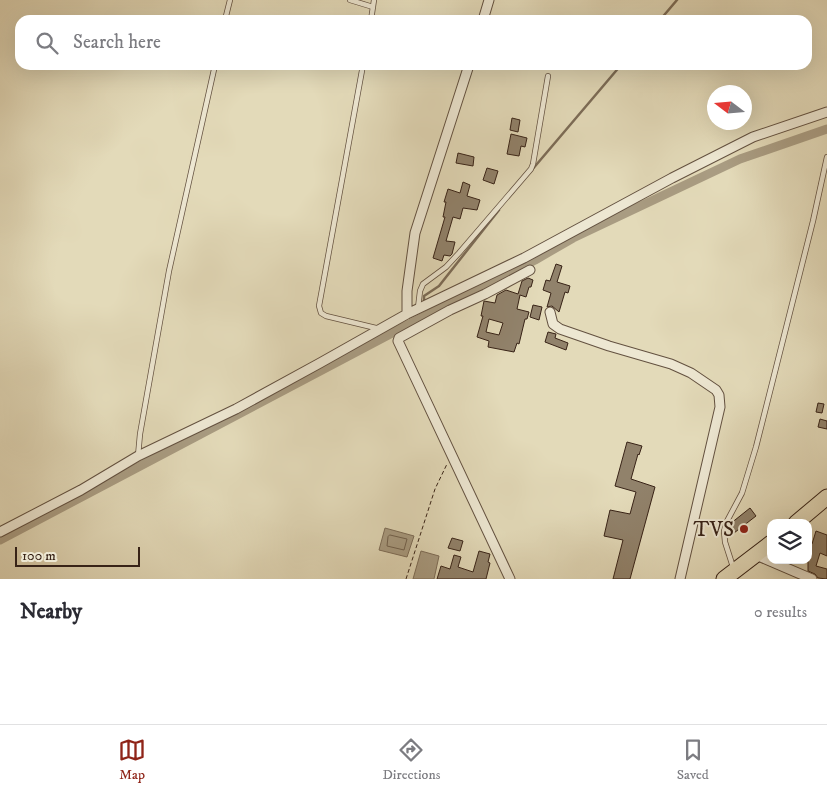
<!DOCTYPE html>
<html lang="en">
<head>
<meta charset="utf-8">
<style>
	:root { --surface:#fff; --page:#f2f2f3; --text:#2b2b33; --muted:#7c7c81; --line:#e1e1e2; --accent:#8f2418 }
	body { margin:0; font-family:"IM FELL DW Pica",serif; background:var(--page); color:var(--text) }
	.controls { position:absolute; right:15px; bottom:15px; display:grid; overflow:hidden; border-radius:10px; box-shadow:0 5px 20px #0002 }
	.controls button { width:45px; height:45px; display:grid; place-items:center; padding:0; border:0; border-bottom:1px solid var(--line); background:var(--surface); color:var(--text); font:25px sans-serif }
	.compass { position:absolute; left:707px; top:85px; width:45px; height:45px; border-radius:50%; background:var(--surface); box-shadow:0 5px 20px #0002; rotate:286deg }
	.scale { position:absolute; left:15px; bottom:12px; width:125px; box-sizing:border-box; padding-left:5px; border:2px solid #382317; border-top:0; font-size:14px; line-height:18px; white-space:nowrap; color:#382317; -webkit-text-stroke:4px #ede7d2; paint-order:stroke }
	.list { margin:0; padding:0; list-style:none }
	h2 { display:flex; justify-content:space-between; align-items:center; height:65px; margin:0; padding:0 20px; font-size:21px }
	h2 small { font-size:16px; font-weight:400; color:var(--muted) }
	.icon { flex:none; width:28px; height:28px; fill:none; stroke:currentColor; stroke-width:2; stroke-linecap:round; stroke-linejoin:round }
	.map { position:relative; flex:none; width:827px; height:579px; overflow:hidden }
	.search { position:absolute; background:var(--surface); box-shadow:0 5px 20px #0002; left:15px; right:15px; top:15px; height:55px; display:flex; align-items:center; gap:12px; box-sizing:border-box; padding:0 18px; border-radius:15px; color:var(--muted); font-size:19px }
	.sheet { height:145px; background:var(--surface) }
	nav { display:flex; justify-content:space-around; align-items:center; box-sizing:border-box; height:70px; border-top:1px solid var(--line); background:var(--surface); font-size:14px; color:var(--muted) }
	nav a { display:grid; justify-items:center; gap:2px }
	nav .on { color:var(--accent) }
	.map>svg:first-child { display:block }
</style>
</head>
<body>
<div class="map">
<svg width="827" height="579" viewBox="0 0 827 579">
	<rect width="100%" height="100%" fill="#e3dab9"/>
	<filter id="stains"><feTurbulence type="fractalNoise" baseFrequency=".004" numOctaves="4"/><feColorMatrix values="0 0 0 0 .2 0 0 0 0 .09 0 0 0 0 .02 0 0 0 .5 -.17"/></filter>
	<radialGradient id="worn" r=".72"><stop offset=".6" stop-color="#630" stop-opacity="0"/><stop offset="1" stop-color="#630" stop-opacity=".3"/></radialGradient>
	<!-- water -->
	<path fill="#a99c82" stroke="#7c6c57" d="M 385,528 L 414,536 L 407,557 L 379,550 Z
		M 421,551 L 439,556 L 434,579 L 413,579 Z"/>
	<g fill="none" stroke-linecap="round" stroke-linejoin="round">
		<!-- shore -->
		<path stroke="#70604c" stroke-width="1" d="M 390,535 L 407,539 L 404,550 L 387,546 L 388,537 Z"/>
		<!-- stream -->
		<path stroke="#7c6c57" stroke-width="2.5" d="M 660,20 L 677,0
			M 531,171 L 621,65
			M 424,300 L 424,296 L 439,286 L 499,210"/>
		<!-- canal -->
		<path stroke="#a99c82" stroke-width="9" d="M 0,540 L 394,332 L 535,260 L 573,238 L 740,159 L 827,129"/>
	</g>
	<!-- building -->
	<path fill="#91826b" stroke="#382317" fill-rule="evenodd" d="M 512,118 L 520,120 L 518,132 L 510,130 Z
		M 511,134 L 527,138 L 525,147 L 521,146 L 519,156 L 507,154 Z
		M 458,153 L 474,157 L 473,166 L 456,163 Z
		M 487,168 L 498,171 L 494,184 L 483,180 Z
		M 463,182 L 470,185 L 467,196 L 480,200 L 477,210 L 463,208 L 460,219 L 453,217 L 446,241 L 455,242 L 452,254 L 450,256 L 444,255 L 442,261 L 433,258 L 445,217 L 443,217 L 446,202 L 444,202 L 448,189 L 460,193 Z
		M 556,264 L 562,266 L 557,282 L 570,286 L 568,293 L 565,292 L 559,312 L 552,306 L 547,307 L 551,293 L 543,290 L 546,280 L 550,281 Z
		M 528,278 L 533,280 L 531,287 L 529,287 L 526,297 L 520,295 L 517,309 L 529,312 L 527,319 L 525,319 L 519,344 L 517,343 L 514,352 L 488,347 L 489,341 L 477,337 L 483,316 L 481,316 L 484,301 L 495,303 L 497,295 L 506,290 L 518,294 L 522,281 ZM 489,319 L 503,323 L 499,335 L 486,332 Z
		M 533,305 L 542,307 L 539,320 L 530,317 Z
		M 548,332 L 556,334 L 555,338 L 568,343 L 566,350 L 545,342 Z
		M 818,403 L 824,404 L 822,413 L 816,412 Z
		M 820,419 L 827,421 L 827,429 L 818,427 Z
		M 627,442 L 642,446 L 639,455 L 638,454 L 631,479 L 655,487 L 630,579 L 613,579 L 623,540 L 604,536 L 610,510 L 630,514 L 636,492 L 615,486 Z
		M 750,508 L 756,516 L 734,533 L 729,527 L 730,524 Z
		M 816,531 L 827,535 L 827,556 L 820,553 L 816,566 L 827,569 L 827,579 L 818,578 L 815,574 L 808,571 L 808,543 L 812,544 Z
		M 452,538 L 463,541 L 460,551 L 448,548 Z
		M 479,551 L 490,554 L 488,562 L 490,563 L 486,579 L 437,579 L 441,566 L 450,569 L 454,555 L 461,557 L 458,567 L 473,572 Z"/>
	<g fill="none" stroke-linecap="round" stroke-linejoin="round">
		<!-- lane casing -->
		<g stroke="#635140" stroke-width="6">
			<path id="lane" d="M 350,0 L 373,7
				M 225,20 L 230,0
				M 371,20 L 374,0
				M 363,65 L 319,306 L 321,313 L 326,316 L 380,329
				M 418,308 L 420,291 L 423,284 L 446,267 L 459,253 L 531,169 L 533,164 L 548,76
				M 138,456 L 140,434 L 169,271 L 215,65
				M 733,567 L 725,542 L 724,531 L 726,523 L 742,493 L 756,447 L 813,221 L 827,157"/>
		</g>
		<!-- street casing -->
		<g stroke="#635140" stroke-width="11">
			<path id="street" d="M 483,20 L 489,0
				M 550,312 L 553,324 L 560,329 L 609,346 L 671,364 L 691,373 L 716,390 L 719,395 L 720,407 L 680,579
				M 407,314 L 407,291 L 415,233 L 469,65
				M 0,532 L 81,490 L 138,456 L 236,409 L 320,363 L 407,314 L 524,258 L 672,178 L 753,137 L 827,112
				M 756,555 L 812,579
				M 510,579 L 398,341 L 399,338 L 450,310 L 485,294 L 530,270"/>
		</g>
		<!-- highway casing -->
		<g stroke="#382317" stroke-width="17">
			<path id="highway" d="M 796,523 L 827,497
				M 724,579 L 771,543"/>
		</g>
		<!-- path -->
		<path stroke="#382317" stroke-width="1" stroke-dasharray="4 2.5" stroke-linecap="butt" d="M 406,579 L 435,489 L 447,464"/>
		<!-- lane -->
		<use href="#lane" stroke="#ede7d2" stroke-width="4.5"/>
		<!-- street -->
		<use href="#street" stroke="#ede7d2" stroke-width="9"/>
		<!-- highway -->
		<use href="#highway" stroke="#e3dab9" stroke-width="15"/>
	</g>
	<!-- markers -->
	<circle fill="#8f2418" stroke="#ede7d2" stroke-width="2" cx="744" cy="529" r="5"/>
	<g text-anchor="middle" stroke-width="4" stroke-linejoin="round" paint-order="stroke">
		<!-- poi labels -->
		<g font-size="21" fill="#382317" stroke="#ede7d2" text-anchor="end">
			<text x="734" y="536">TVS</text>
		</g>
	</g>
	<rect width="100%" height="100%" filter="url(#stains)"/>
	<rect width="100%" height="100%" fill="url(#worn)"/>
</svg>
<div class="controls">
<button><svg class="icon" aria-label="layers" viewBox="0 0 24 24"><path d="M12 4l9 5-9 5-9-5zM3 14l9 5 9-5"/></svg></button>
</div>
<svg class="compass" viewBox="-18 -18 36 36"><path d="M0-13l5 13h-10z" fill="#e53935"/><path d="M0 13l5-13h-10z" fill="#7c7c81"/></svg>
<div class="scale">100 m</div>
<div class="search"><svg class="icon" aria-label="search" viewBox="0 0 24 24"><circle cx="10" cy="10" r="6"/><path d="M15 15l6 6"/></svg>Search here</div>
</div>
<section class="sheet">
<h2>Nearby<small>0 results</small></h2>
<ul class="list">
</ul>
</section>
<nav>
<a class="on"><svg class="icon" aria-label="map" viewBox="0 0 24 24"><path d="M3 6l6-2 6 2 6-2v14l-6 2-6-2-6 2zM9 4v14M15 6v14"/></svg>Map</a>
<a><svg class="icon" aria-label="directions" viewBox="0 0 24 24"><path d="M12 3l9 9-9 9-9-9zM9 14v-3h6M13 9l2 2-2 2"/></svg>Directions</a>
<a><svg class="icon" aria-label="saved" viewBox="0 0 24 24"><path d="M7 4h10v16l-5-4-5 4z"/></svg>Saved</a>
</nav>
</body>
</html>
